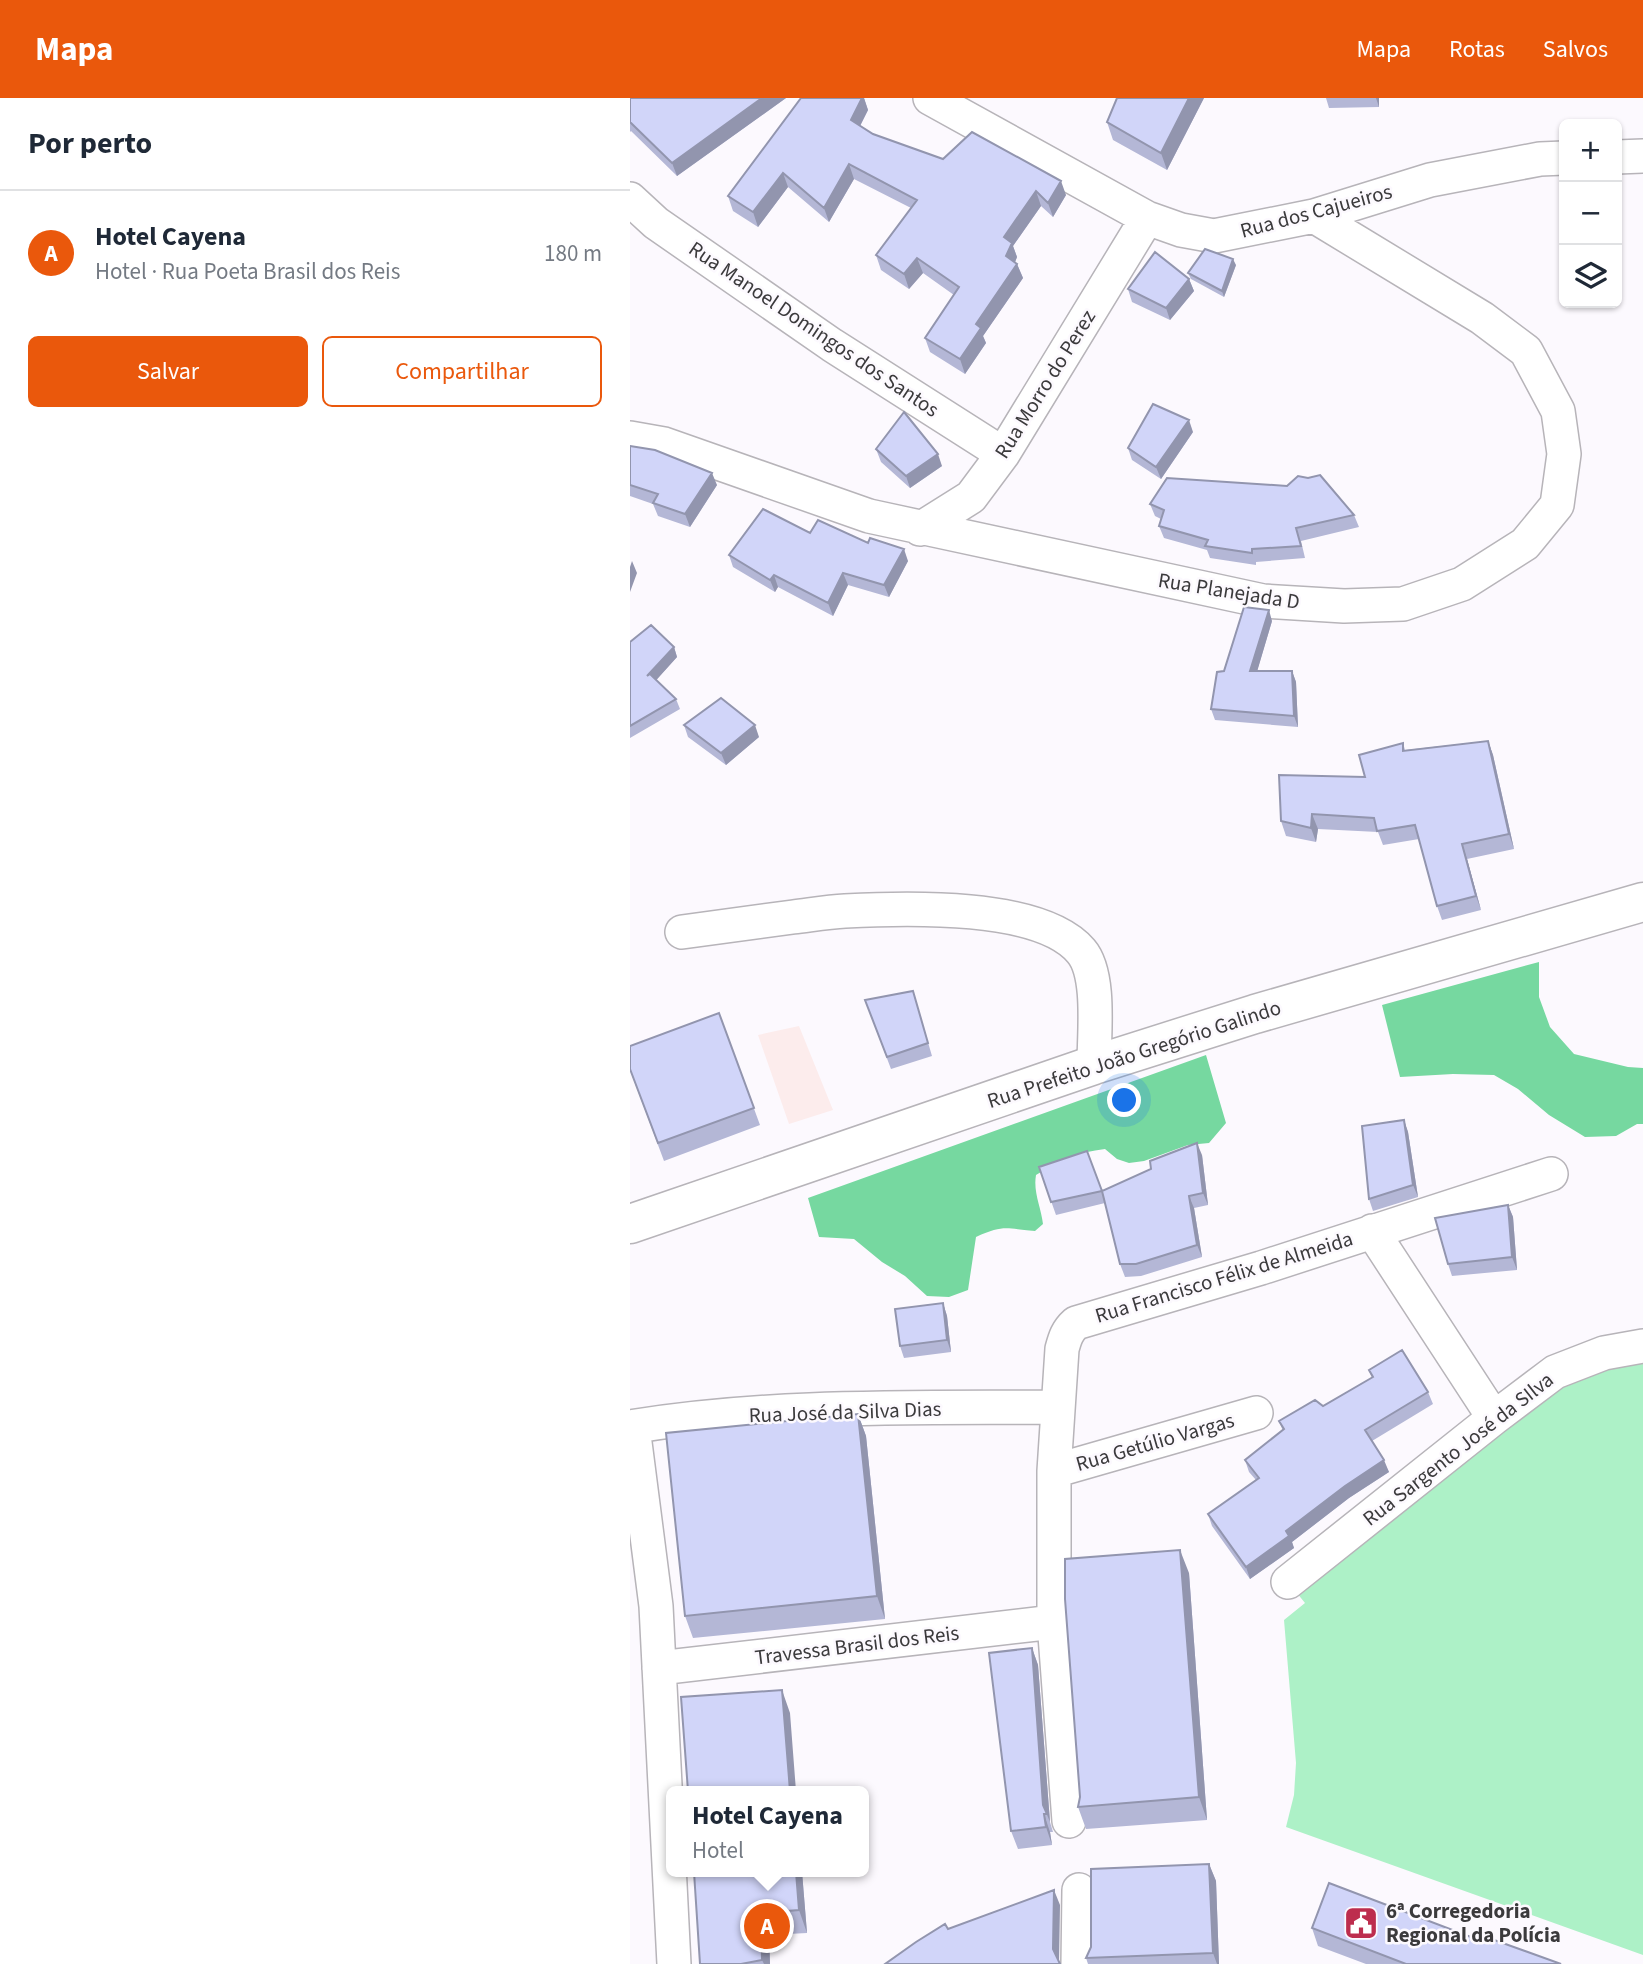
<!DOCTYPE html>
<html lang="pt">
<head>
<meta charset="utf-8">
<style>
	:root { --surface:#fff; --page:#f6f6f7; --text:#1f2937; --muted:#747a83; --line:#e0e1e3; --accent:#ea580c }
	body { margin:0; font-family:"Source Sans 3",sans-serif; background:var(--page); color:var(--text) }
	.controls { position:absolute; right:21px; top:21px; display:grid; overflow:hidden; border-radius:10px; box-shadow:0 2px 5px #0004 }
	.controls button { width:63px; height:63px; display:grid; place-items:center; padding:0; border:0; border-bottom:2px solid var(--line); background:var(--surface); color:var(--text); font:35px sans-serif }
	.you { position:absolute; left:495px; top:1003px; width:24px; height:24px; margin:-18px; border:5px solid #fff; border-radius:50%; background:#1a73e8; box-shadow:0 0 0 10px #1a73e833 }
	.badge { display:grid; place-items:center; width:46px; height:46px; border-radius:50%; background:var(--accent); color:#fff; font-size:23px; font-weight:700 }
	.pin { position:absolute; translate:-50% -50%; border:4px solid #fff; box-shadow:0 2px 7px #0006 }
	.popup { position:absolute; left:36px; top:1688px; width:203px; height:91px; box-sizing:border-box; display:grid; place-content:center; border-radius:10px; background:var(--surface); filter:drop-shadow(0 2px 5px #0005); font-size:23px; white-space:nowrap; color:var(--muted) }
	.popup b { font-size:26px; color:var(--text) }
	.popup::after { content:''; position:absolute; left:50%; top:100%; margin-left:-14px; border:14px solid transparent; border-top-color:var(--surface) }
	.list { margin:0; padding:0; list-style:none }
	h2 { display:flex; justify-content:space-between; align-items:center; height:91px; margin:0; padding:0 28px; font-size:30px }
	h2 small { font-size:23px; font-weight:400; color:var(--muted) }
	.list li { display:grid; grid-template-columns:46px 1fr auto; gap:21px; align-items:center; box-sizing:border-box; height:126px; padding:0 28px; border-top:2px solid var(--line) }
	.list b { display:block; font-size:26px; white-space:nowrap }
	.list p { margin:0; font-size:23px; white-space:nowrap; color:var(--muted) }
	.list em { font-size:23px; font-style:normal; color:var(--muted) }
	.actions { display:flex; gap:14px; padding:21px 28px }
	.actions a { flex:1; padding:16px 0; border:2px solid var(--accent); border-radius:10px; text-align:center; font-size:24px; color:var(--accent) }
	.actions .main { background:var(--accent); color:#fff }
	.icon { flex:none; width:38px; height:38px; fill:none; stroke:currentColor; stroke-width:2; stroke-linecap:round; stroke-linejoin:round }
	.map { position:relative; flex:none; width:1013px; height:1866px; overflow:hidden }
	header { display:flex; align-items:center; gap:42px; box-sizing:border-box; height:98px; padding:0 35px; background:var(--accent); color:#fff }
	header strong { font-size:33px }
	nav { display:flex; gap:38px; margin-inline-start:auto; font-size:24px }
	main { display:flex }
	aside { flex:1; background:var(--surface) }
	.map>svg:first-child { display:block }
</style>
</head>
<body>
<header>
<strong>Mapa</strong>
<nav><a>Mapa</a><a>Rotas</a><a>Salvos</a></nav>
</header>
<main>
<aside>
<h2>Por perto<small></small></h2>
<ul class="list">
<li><span class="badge">A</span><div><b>Hotel Cayena</b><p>Hotel · Rua Poeta Brasil dos Reis</p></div><em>180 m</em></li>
</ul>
<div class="actions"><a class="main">Salvar</a><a>Compartilhar</a></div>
</aside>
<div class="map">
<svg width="1013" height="1866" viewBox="0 0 1013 1866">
	<rect width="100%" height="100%" fill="#fcf9fe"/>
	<!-- commercial -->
	<path fill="#fcecec" d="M 169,928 L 203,1012 L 159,1026 L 128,937 Z"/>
	<!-- green -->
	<path fill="#adf1c7" d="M 1013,1248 L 1013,1857 L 656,1729 L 664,1697 L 666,1665 L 654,1522 L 675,1505 L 658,1484 L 864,1320 Z"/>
	<!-- forest -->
	<path fill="#76d8a0" d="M 909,864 L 909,899 L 920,929 L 944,956 L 998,969 L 1013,970 L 1013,1026 L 1007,1026 L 986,1038 L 955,1039 L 919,1017 L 888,991 L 864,977 L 823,976 L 770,979 L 752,907 Z
		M 576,957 L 596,1025 L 579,1045 L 558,1047 L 514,1063 L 499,1065 L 487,1061 L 475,1051 C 448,1054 429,1063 406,1077 C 403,1094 411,1109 413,1126 L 405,1133 C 376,1131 375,1126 346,1139 L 338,1192 L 319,1199 L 297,1198 L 275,1178 L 252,1164 L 224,1141 L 189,1139 L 178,1100 Z"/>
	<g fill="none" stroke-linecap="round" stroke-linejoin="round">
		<!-- minor casing -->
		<g stroke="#b7b4b9" stroke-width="36">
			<path id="minor" d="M 300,0 L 517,120 L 551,132 L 584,138 L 684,118 L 800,82 L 910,61 L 934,60
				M 987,59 L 1013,58
				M 0,101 L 26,125 L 202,247 L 373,356
				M 0,340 L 34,346 L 239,418 L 633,503 L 714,508 L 773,506 L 832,486 L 895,446 L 927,407 L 934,356 L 928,313 L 896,253 L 852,220 L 684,118
				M 290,431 L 341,399 L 373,356 L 517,120
				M 52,834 C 89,829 126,824 163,819 C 180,817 198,814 215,813 C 274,810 410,805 451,853 C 471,876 464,936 464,967
				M 742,1133 L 864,1320
				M 0,1329 C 141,1306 285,1310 427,1309
				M 3,1329 L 26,1508 L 44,1866
				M 424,1373 L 626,1315
				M 658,1484 L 864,1320 L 925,1274 L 974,1255 L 1013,1248
				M 29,1570 L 424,1524
				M 439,1723 L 424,1524 L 424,1373 L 432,1251 C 435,1240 437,1233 446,1225 L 631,1170 L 921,1076
				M 448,1866 L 449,1792"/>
		</g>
		<!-- secondary casing -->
		<g stroke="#b7b4b9" stroke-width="41">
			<path id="secondary" d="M 0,1126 L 464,967 L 625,916 L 1013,804"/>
		</g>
		<!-- minor -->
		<use href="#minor" stroke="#fff" stroke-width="33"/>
		<!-- secondary -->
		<use href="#secondary" stroke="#fff" stroke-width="38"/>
	</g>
	<!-- wall -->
	<path fill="#b4b7d6" d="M 0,0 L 156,0 L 47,78 L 1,33 L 0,34 Z
		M 171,0 L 234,0 L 238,12 L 230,28 L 243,36 L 313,61 L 436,97 L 423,119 L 411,108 L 383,148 L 387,159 L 385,164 L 387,166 L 393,180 L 353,238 L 356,245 L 335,276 L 300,254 L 295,240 L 324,197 L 293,175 L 279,191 L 251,172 L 246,157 L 281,110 L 224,81 L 199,124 L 158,89 L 128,129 L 103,113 L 98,98 Z
		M 574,0 L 537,72 L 483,42 L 477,24 Z
		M 696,0 L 749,0 L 749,9 L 699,10 Z
		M 606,167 L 594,199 L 561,181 L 558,175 Z
		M 559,181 L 564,193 L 540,222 L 502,204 L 498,191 Z
		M 563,334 L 531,381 L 502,362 L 498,350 Z
		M 0,348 L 87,387 L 60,429 L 28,418 L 23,406 L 0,398 Z
		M 246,351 L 312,368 L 280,390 L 251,364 Z
		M 520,406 L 724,417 L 729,429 L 671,443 L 675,460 L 626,464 L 626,467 L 580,460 L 577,452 L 534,440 L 529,428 L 531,421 L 525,418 Z
		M 180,435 L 238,445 L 278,463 L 259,499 L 218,487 L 203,518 L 148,489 L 145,494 L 103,469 L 99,457 Z
		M 642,523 L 627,573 L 662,573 L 666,584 L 668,629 L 585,622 L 581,611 L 594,573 Z
		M 0,544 L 44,549 L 47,559 L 26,582 L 46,601 L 50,611 L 0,640 Z
		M 54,627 L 129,639 L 96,667 L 58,639 Z
		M 858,643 L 863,657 L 884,751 L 837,761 L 851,812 L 812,822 L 807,808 L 789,741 L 753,747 L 748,734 L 688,731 L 686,744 L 656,738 L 651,723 L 735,679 L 773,645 L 775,652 Z
		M 283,893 L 302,958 L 261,971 L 235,902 Z
		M 89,915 L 130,1027 L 34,1063 L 0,972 Z
		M 774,1022 L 778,1034 L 788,1099 L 743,1113 L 739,1101 Z
		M 572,1057 L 578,1107 L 564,1110 L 572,1159 L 511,1178 L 495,1179 L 490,1166 L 475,1105 L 426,1117 L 409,1069 L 472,1093 Z
		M 878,1107 L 883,1119 L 887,1172 L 822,1178 L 818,1166 Z
		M 313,1205 L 317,1218 L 321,1254 L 274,1260 L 270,1248 Z
		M 739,1272 L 798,1294 L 803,1306 L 742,1343 L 759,1374 L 719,1400 L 662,1444 L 664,1450 L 620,1481 L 582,1428 L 578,1416 L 626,1382 L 619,1374 L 615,1362 L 653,1333 L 649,1323 L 693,1308 L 742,1280 Z
		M 228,1316 L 236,1338 L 255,1521 L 63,1540 L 55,1518 Z
		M 559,1475 L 577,1722 L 456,1731 L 448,1709 Z
		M 402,1550 L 408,1567 L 420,1724 L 423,1734 L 420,1734 L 422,1747 L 388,1751 L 381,1733 Z
		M 579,1766 L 586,1783 L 589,1866 L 458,1866 L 456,1860 L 461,1849 Z
		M 172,1774 L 177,1835 L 139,1837 L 140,1866 L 70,1866 Z
		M 682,1830 L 854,1844 L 931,1866 L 736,1866 L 688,1848 Z"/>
	<!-- shaded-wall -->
	<path fill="#9295ae" d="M 132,0 L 156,0 L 47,78 L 42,65 Z
		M 232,0 L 234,0 L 238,12 L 226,36 L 221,22 Z
		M 559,0 L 574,0 L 537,72 L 531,55 Z
		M 746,0 L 749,0 L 749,9 Z
		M 219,66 L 224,81 L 199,124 L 194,110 Z
		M 153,75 L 158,89 L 128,129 L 123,114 Z
		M 431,83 L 436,97 L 423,119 L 418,105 Z
		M 406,93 L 411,108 L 383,148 L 387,159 L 382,172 L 376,158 L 374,139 Z
		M 287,160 L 293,175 L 279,191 L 274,176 Z
		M 603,161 L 606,167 L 594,199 L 592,193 Z
		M 387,166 L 393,180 L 353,238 L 356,245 L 335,276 L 330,261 L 346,226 Z
		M 559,181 L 564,193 L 540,222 L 536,210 Z
		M 559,322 L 563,334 L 531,381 L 526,369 Z
		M 308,356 L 312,368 L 280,390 L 276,378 Z
		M 82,375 L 87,387 L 60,429 L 55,416 Z
		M 274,451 L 278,463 L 259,499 L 254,487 Z
		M 2,463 L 7,475 L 0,494 L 0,469 Z
		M 213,475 L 218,487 L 203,518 L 198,505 Z
		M 144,477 L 148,489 L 145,494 L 140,482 Z
		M 639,512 L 642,523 L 624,584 L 620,573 Z
		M 44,549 L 47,559 L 21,588 L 17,578 Z
		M 662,573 L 666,584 L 668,629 L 664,618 Z
		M 125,627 L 129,639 L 96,667 L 91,655 Z
		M 858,643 L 863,657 L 884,751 L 879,736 Z
		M 682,716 L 688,731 L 686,744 L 681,730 Z
		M 832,746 L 837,761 L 851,812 L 846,798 Z
		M 774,1022 L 778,1034 L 788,1099 L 783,1087 Z
		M 567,1045 L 572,1057 L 578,1107 L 573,1095 Z
		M 559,1098 L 564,1110 L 572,1159 L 567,1147 Z
		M 878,1107 L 883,1119 L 887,1172 L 882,1159 Z
		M 313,1205 L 317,1218 L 321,1254 L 317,1242 Z
		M 228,1316 L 236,1338 L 255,1521 L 247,1498 Z
		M 754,1362 L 759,1374 L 719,1400 L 662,1444 L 664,1450 L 620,1481 L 616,1469 L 656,1433 L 715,1388 Z
		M 550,1452 L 559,1475 L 577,1722 L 569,1699 Z
		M 402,1550 L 408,1567 L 420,1724 L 413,1707 Z
		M 152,1592 L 160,1615 L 166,1693 L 160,1693 Z
		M 414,1716 L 420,1734 L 422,1747 L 416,1729 Z
		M 579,1766 L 586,1783 L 589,1866 L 587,1866 L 583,1855 Z
		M 166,1774 L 172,1774 L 177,1835 L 169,1812 Z
		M 424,1792 L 430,1807 L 429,1866 L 423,1851 Z
		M 131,1815 L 139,1837 L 140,1866 L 134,1866 L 132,1862 Z"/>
	<!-- building -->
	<path fill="#d1d5f9" stroke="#9295ae" stroke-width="2" d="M 0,0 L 132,0 L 42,65 L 0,24 Z
		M 171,0 L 232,0 L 221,22 L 243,36 L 313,61 L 342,34 L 431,83 L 418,105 L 406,93 L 374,139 L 382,145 L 376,158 L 387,166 L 346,226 L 351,230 L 330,261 L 295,240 L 329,189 L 287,160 L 274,176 L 246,157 L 287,102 L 219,66 L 194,110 L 153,75 L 123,114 L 98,98 Z
		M 487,0 L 559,0 L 531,55 L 477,24 Z
		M 575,151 L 603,161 L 592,193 L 558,175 Z
		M 525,154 L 559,181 L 536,210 L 498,191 Z
		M 523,306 L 559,322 L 526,369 L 498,350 Z
		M 274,314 L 308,356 L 276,378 L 246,351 Z
		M 0,348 L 25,352 L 82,375 L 55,416 L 23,405 L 28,396 L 0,387 Z
		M 690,377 L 724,417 L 666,430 L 671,448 L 622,451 L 622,455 L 575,448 L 578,442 L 529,428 L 534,412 L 520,406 L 537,380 L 657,388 L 668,378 L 678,380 Z
		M 133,411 L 180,435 L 188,422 L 238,445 L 240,440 L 274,451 L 254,487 L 213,475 L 198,505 L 144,477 L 140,482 L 99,457 Z
		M 614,509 L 639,512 L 620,573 L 662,573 L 664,618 L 581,611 L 587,574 L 594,573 Z
		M 21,527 L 44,549 L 17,578 L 20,576 L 46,601 L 0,628 L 0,544 Z
		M 91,600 L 125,627 L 91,655 L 54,627 Z
		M 858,643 L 879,736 L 832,746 L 846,798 L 807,808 L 785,727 L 747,733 L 744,720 L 682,716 L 681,730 L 651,723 L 649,677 L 735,679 L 729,657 L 773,645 L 773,653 Z
		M 283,893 L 298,945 L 257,959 L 235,902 Z
		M 89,915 L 124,1010 L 28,1045 L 0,971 L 0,948 Z
		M 774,1022 L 783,1087 L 739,1101 L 732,1028 Z
		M 567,1045 L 573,1095 L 559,1098 L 567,1147 L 506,1166 L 490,1166 L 472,1093 L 521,1071 L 520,1063 Z
		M 457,1053 L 472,1093 L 421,1104 L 409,1069 Z
		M 878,1107 L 882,1159 L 818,1166 L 805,1120 Z
		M 313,1205 L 317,1242 L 270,1248 L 265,1211 Z
		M 772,1252 L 798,1294 L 735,1332 L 754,1362 L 715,1388 L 656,1433 L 659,1438 L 616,1469 L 578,1416 L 629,1380 L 615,1362 L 654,1331 L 649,1323 L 685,1302 L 693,1308 L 743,1279 L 739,1272 Z
		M 228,1316 L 247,1498 L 55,1518 L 36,1335 Z
		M 550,1452 L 569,1699 L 448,1709 L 450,1699 L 435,1501 L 435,1461 Z
		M 402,1550 L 413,1707 L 417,1716 L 414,1716 L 416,1729 L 381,1733 L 359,1555 Z
		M 152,1592 L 160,1693 L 58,1693 L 51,1599 Z
		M 579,1766 L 583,1855 L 456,1860 L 461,1849 L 461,1771 Z
		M 64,1774 L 166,1774 L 169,1812 L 131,1815 L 132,1862 L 111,1866 L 70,1866 Z
		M 699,1785 L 854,1844 L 856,1839 L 931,1866 L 776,1866 L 682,1830 Z
		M 424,1792 L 423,1851 L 430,1866 L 255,1866 L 286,1844 L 315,1826 L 318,1831 Z"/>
	<!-- icons -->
	<defs>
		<g id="civic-square" transform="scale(1.75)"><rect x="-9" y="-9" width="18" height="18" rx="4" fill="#bd2d4e" stroke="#fcf9fe"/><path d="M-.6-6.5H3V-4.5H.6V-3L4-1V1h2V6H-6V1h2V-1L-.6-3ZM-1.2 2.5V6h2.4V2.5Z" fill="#fff"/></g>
	</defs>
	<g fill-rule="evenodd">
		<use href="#civic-square" x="731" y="1825"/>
	</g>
	<g text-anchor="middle" stroke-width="5" stroke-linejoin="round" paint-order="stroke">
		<!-- street labels -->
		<g font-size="21" fill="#3b3a3c" stroke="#fcf9fe">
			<text transform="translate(686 113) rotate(-15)" y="7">Rua dos Cajueiros</text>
			<text transform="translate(184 231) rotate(34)" y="7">Rua Manoel Domingos dos Santos</text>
			<text transform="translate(415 286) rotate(-58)" y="7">Rua Morro do Perez</text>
			<text transform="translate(599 493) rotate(9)" y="7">Rua Planejada D</text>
			<text transform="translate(504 956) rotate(-18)" y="7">Rua Prefeito João Gregório Galindo</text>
			<text transform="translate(594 1179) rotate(-17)" y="7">Rua Francisco Félix de Almeida</text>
			<text transform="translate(215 1314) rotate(-2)" y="7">Rua José da Silva Dias</text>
			<text transform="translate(525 1344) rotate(-16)" y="7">Rua Getúlio Vargas</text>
			<text transform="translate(828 1351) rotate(-38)" y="7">Rua Sargento José da SIlva</text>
			<text transform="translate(227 1547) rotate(-7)" y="7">Travessa Brasil dos Reis</text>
		</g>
		<!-- poi labels -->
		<g font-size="21" font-weight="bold" fill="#3b3a3c" stroke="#fcf9fe" text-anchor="start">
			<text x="756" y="1820">6ª Corregedoria<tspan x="756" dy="24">Regional da Polícia</tspan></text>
		</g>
	</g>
</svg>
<div class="controls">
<button>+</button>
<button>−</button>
<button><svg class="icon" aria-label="layers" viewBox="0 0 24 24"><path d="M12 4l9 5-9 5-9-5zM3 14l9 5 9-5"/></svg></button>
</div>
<div class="you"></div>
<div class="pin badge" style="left:137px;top:1828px">A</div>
<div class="popup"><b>Hotel Cayena</b>Hotel</div>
</div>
</main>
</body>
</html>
